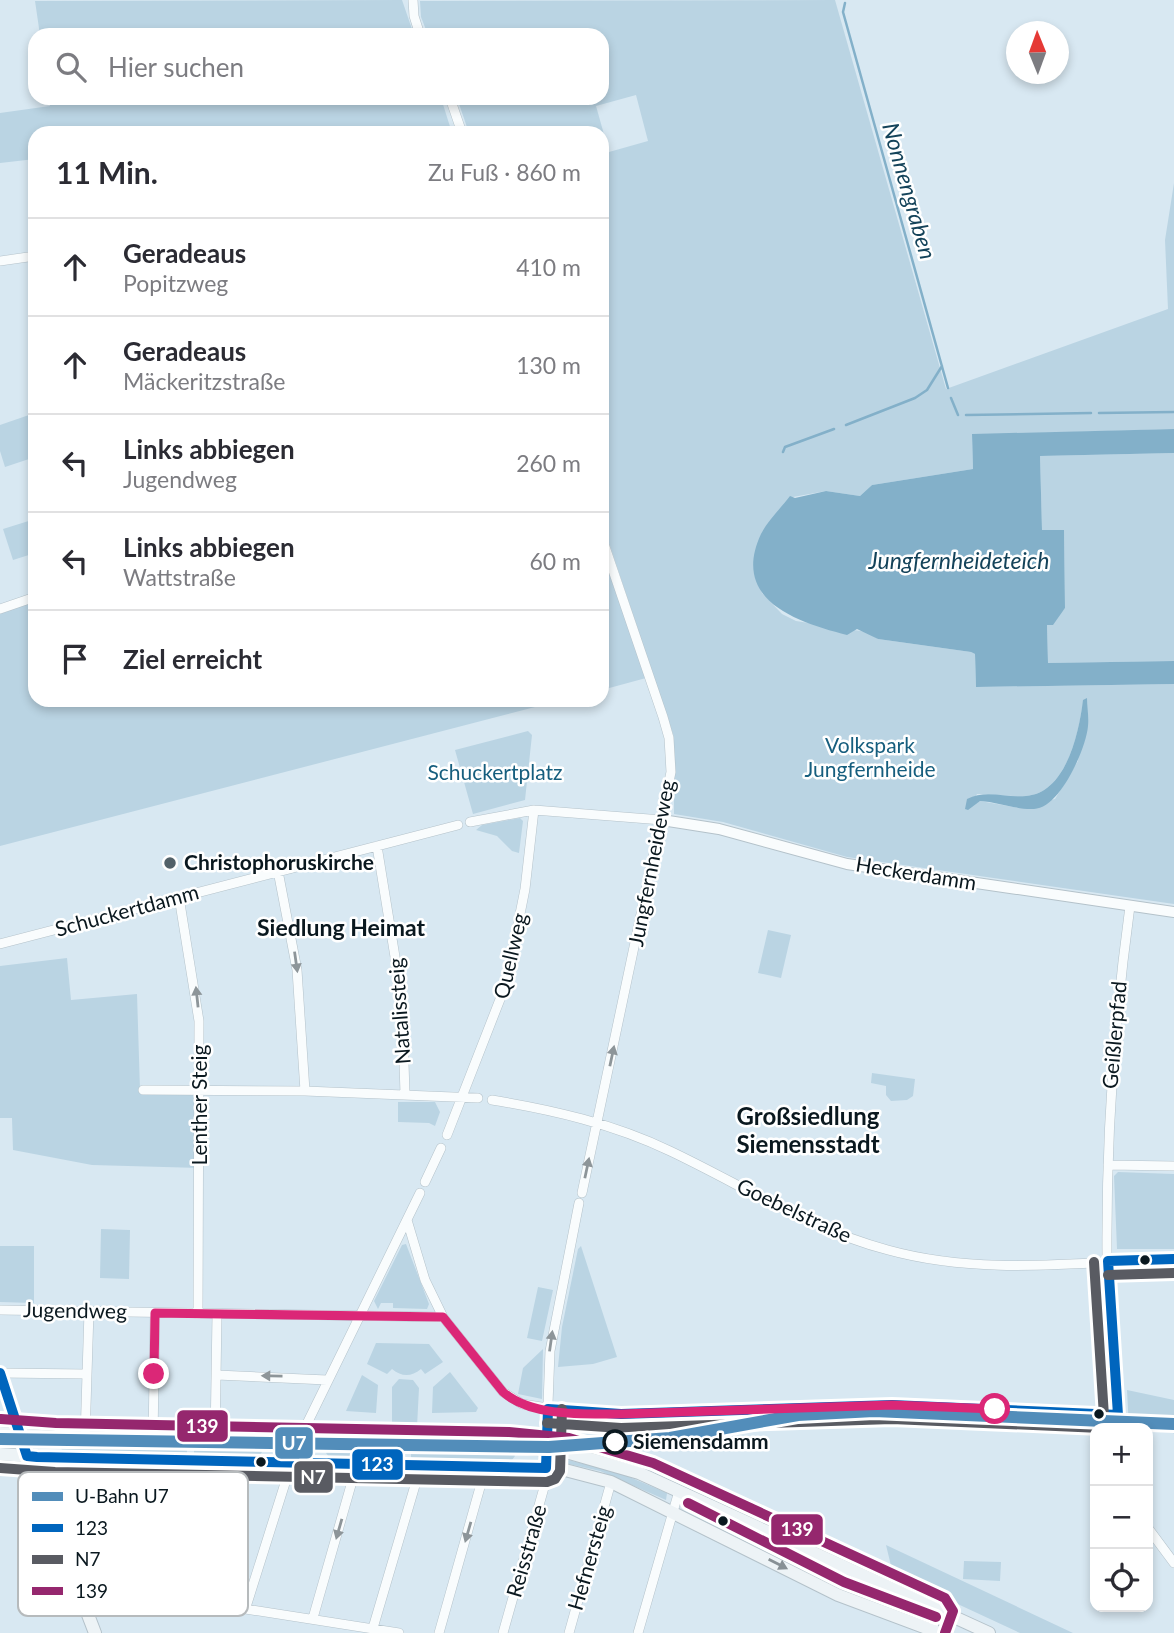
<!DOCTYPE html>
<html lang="de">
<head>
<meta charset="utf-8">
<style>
	:root { --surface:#fff; --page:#f2f2f3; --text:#2b2b33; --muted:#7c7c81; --line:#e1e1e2 }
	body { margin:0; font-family:Lato,sans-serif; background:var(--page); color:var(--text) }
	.controls { position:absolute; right:21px; bottom:21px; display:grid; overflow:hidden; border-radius:14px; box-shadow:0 4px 10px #0003 }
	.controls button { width:63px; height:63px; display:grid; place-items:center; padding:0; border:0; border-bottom:2px solid var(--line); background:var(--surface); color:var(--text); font:35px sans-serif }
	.compass { position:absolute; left:1006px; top:21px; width:63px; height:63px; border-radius:50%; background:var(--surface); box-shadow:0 4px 10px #0003; rotate:359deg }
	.stop { position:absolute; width:21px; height:21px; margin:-16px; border:5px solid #db2777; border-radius:50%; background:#fff }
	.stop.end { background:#db2777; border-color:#fff; box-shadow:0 2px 7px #0008 }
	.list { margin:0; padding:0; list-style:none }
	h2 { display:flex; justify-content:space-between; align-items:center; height:91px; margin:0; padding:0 28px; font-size:30px }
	h2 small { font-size:23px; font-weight:400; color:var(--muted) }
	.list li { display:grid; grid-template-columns:46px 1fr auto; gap:21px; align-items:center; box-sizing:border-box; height:98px; padding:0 28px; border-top:2px solid var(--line) }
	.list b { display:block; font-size:26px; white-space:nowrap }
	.list p { margin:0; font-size:23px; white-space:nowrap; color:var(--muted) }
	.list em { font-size:23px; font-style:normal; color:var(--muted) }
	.icon { flex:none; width:38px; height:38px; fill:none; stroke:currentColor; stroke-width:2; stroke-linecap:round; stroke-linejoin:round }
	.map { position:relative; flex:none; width:1174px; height:1633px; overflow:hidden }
	.search { position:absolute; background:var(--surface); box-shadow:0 4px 10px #0003; left:28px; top:28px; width:581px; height:77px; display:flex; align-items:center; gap:18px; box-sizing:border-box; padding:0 24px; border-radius:21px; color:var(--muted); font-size:26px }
	.panel { position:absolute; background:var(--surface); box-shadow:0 4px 10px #0003; left:28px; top:126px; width:581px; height:581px; border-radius:21px }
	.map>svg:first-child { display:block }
</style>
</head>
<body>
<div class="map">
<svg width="1174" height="1633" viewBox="0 0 1174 1633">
	<rect width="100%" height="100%" fill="#d8e8f2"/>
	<!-- green -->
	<path fill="#bad4e3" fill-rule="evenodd" d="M 402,0 L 414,35 L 40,35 L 35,1 Z
		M 835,0 L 946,389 L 1168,309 L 1165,240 L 1174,183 L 1174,429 L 972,435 L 973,469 L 872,485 L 860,496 L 826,491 L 793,497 L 774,516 L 756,556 L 755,566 L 762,593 L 782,614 L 796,621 L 867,632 L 878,639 L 971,652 L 975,654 L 976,687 L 1174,684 L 1174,904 L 847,857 L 723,822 L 674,814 L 674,737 L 602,522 L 602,133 L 469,133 L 457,98 L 602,98 L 602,35 L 428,35 L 421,17 L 420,1 ZM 636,95 L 648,141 L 609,152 L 596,106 ZM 1083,701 L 1078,761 L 1055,799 L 1019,808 L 980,801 L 971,805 L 977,794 C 993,794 1010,797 1026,796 C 1066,793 1079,733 1083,701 Z
		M 49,98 L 441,98 L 452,133 L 35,133 L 35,159 L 0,163 L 0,113 L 50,106 Z
		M 29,415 L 35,435 L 35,457 L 5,467 L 0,451 L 0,425 Z
		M 1174,453 L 1174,661 L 1048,663 L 1047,625 L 1065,608 L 1064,531 L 1042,531 L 1040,456 Z
		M 35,519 L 35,553 L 13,560 L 3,529 Z
		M 602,553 L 646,678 L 602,690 Z
		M 35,600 L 35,700 L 562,700 L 0,846 L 0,612 Z
		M 528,731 L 532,735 L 525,800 L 473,814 L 455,750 Z
		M 520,818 L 523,821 L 519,853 L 512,851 L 497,836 L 476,830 L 482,825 Z
		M 768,930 L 791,935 L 781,978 L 758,973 Z
		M 67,958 L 71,1000 L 137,994 L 140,1090 L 201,1089 L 200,1168 L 92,1165 L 13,1150 L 12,1118 L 0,1118 L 0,966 Z
		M 872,1073 L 915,1079 L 913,1096 L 907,1100 L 891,1101 L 886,1095 L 886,1086 L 871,1083 Z
		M 398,1102 L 435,1102 L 440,1112 L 435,1126 L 429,1123 L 398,1122 Z
		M 1118,1172 L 1174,1174 L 1174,1249 L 1117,1249 L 1114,1176 Z
		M 101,1229 L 130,1230 L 129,1279 L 100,1278 Z
		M 406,1244 L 429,1304 L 427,1309 L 393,1308 L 393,1303 L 381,1303 L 378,1309 L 374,1301 L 402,1245 Z
		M 0,1246 L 34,1246 L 34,1303 L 0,1302 Z
		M 581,1246 L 617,1357 L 593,1364 L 558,1367 L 562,1327 L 578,1249 Z
		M 538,1287 L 553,1290 L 542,1341 L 527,1338 Z
		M 376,1343 L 429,1344 L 443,1362 L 425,1374 L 421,1369 C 411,1377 402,1377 392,1369 L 387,1374 L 367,1364 Z
		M 543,1349 L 542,1399 L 518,1394 L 523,1368 Z
		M 450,1372 L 478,1408 L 476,1412 L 432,1413 L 433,1387 Z
		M 362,1375 L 378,1385 L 376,1413 L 346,1411 Z
		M 399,1379 L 413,1380 L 419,1388 L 417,1427 L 392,1427 L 392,1387 Z
		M 1127,1390 L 1174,1400 L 1174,1434 L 1171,1429 L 1129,1428 Z
		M 63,1445 L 187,1447 L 187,1454 L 63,1452 L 60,1446 Z
		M 194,1447 L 259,1448 L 262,1452 L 259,1456 L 194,1454 Z
		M 329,1449 L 405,1451 L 405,1458 L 329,1457 L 326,1453 Z
		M 411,1451 L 513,1453 L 515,1456 L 512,1460 L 411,1458 Z
		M 560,1458 L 620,1473 L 667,1493 L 666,1500 L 600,1471 L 560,1462 Z
		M 691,1507 L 918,1609 L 914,1617 L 847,1591 L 690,1512 Z
		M 886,1545 L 1073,1633 L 1020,1633 L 893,1574 Z
		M 964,1561 L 1001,1562 L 1000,1581 L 963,1579 Z"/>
	<!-- water -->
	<path fill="#83b0c9" d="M 1174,429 L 1174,453 L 1040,456 L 1042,530 L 1064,530 L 1065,608 L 1053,625 L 1047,625 L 1048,663 L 1174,661 L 1174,684 L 976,687 L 975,654 L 971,652 L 878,639 L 857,629 L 847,635 C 798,622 730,601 761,534 C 768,520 782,507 790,496 L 795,498 L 826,491 L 860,496 L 872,485 L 973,469 L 972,434 Z
		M 1087,698 C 1087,707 1089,717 1088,726 C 1086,749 1060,808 1034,809 C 1017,810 998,802 980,801 L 968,810 L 965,809 L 967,799 C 986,789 1005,798 1026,796 C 1066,793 1079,733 1083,700 Z"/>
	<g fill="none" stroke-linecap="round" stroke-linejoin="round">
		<!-- stream -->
		<path stroke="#83b0c9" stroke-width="2.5" d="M 845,3 L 843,12 L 948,388
			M 951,398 L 958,415
			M 1099,413 L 1174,412
			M 966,415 L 1091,413
			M 846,425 L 915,398 L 927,390 L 942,366
			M 783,452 L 785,447 L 834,429"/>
		<!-- minor casing -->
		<g stroke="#b4c2ca" stroke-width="10">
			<path id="minor" d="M 413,0 L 414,16 L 420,35
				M 450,98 L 462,133
				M 0,261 L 35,256
				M 0,609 L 35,597
				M 470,822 L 534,810 L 662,820
				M 377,846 L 402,1000 L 405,1094
				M 278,871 L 297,970 L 305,1091
				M 179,897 L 199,1021 L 198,1314
				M 0,944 L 458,825
				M 143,1090 L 305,1091 L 478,1098
				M 492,1100 C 553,1110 614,1124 670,1151 C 742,1185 811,1230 888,1250 C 982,1276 1078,1262 1174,1259
				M 447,1135 L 506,984 L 525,889 L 534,810
				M 1108,1165 L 1174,1166
				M 425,1182 L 441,1148
				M 582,1193 L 671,772 L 669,738 L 663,717 L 602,538
				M 407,1220 L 425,1280 L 443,1317 L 503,1392 L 522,1404 L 586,1414 L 892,1405 L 1118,1415
				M 0,1310 L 443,1317
				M 0,1373 L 86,1374
				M 217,1375 L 327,1380
				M 1119,1428 C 1115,1372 1108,1314 1107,1258 C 1106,1139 1114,1023 1130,906
				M 85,1438 L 89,1311
				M 153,1439 L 155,1313
				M 215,1440 L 217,1315
				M 1148,1528 L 1174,1563
				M 119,1592 L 158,1460
				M 81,1597 L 101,1590 L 182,1599 L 399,1633
				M 182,1599 L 221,1461
				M 246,1607 L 298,1442 L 420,1193
				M 313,1618 L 357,1464
				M 373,1628 L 421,1465
				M 439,1633 L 486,1466
				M 503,1633 L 545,1484 L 550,1351 L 579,1203
				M 569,1633 L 611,1482
				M 638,1633 L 679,1491
				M 930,1633 L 939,1611"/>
		</g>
		<!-- tertiary casing -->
		<g stroke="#b4c2ca" stroke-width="12">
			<path id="tertiary" d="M 662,820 L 719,829 L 847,864 L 1174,912"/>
		</g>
		<!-- secondary casing -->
		<g stroke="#b4c2ca" stroke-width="14">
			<path id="secondary" d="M 0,1373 L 19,1435 L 95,1633
				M 0,1433 L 55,1437 L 509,1446 L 566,1452 L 639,1473 L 989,1633
				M 0,1454 L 55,1458 L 518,1467 L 565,1470 L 611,1482 L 838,1595 L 940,1633"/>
		</g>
		<!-- minor -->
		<use href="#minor" stroke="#f9fcfd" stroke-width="9"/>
		<!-- tertiary -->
		<use href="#tertiary" stroke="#f9fcfd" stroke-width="10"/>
		<!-- secondary -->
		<use href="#secondary" stroke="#edf3f6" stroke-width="12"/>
		<!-- bus-1 casing -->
		<g stroke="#fff" stroke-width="16">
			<path id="bus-1" d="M 1108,1261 L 1118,1415
				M 1108,1261 L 1174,1259
				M 0,1373 L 27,1456 L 37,1457 L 546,1468 L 548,1409
				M 548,1409 L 621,1414 L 892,1405 L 1118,1415"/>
		</g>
		<!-- bus-2 casing -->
		<g stroke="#fff" stroke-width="16">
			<path id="bus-2" d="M 1094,1262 L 1104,1416
				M 1108,1275 L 1174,1273
				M 547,1423 L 621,1428 L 892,1419 L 1101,1428
				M 0,1468 L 55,1472 L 547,1482 L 555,1479 L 560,1471 L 562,1409"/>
		</g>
		<!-- bus-3 casing -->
		<g stroke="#fff" stroke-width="16">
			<path id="bus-3" d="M 1,1419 L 56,1423 L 509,1432 L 569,1438 L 653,1463 L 945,1598 L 953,1611 L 945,1633
				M 688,1503 L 844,1582 L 936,1617"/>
		</g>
		<!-- bus-1 -->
		<use href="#bus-1" stroke="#0065bd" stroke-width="10"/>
		<!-- bus-2 -->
		<use href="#bus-2" stroke="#595b62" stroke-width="10"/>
		<!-- bus-3 -->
		<use href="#bus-3" stroke="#95276e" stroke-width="10"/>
		<!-- metro-1 casing -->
		<g stroke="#fff" stroke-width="18">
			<path id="metro-1" d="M 0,1439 L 549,1447 L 670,1438 L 798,1415 L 874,1411 L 1174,1424"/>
		</g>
		<!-- metro-1 -->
		<use href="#metro-1" stroke="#528dba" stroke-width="12"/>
	</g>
	<!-- one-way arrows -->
	<defs><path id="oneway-solid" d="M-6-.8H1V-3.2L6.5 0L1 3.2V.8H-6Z" transform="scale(1.75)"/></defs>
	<g fill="#8d9599">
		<use href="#oneway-solid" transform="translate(296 962) rotate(82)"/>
		<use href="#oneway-solid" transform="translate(197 997) rotate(-96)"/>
		<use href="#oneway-solid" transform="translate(612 1056) rotate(-78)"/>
		<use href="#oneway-solid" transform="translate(587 1168) rotate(-78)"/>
		<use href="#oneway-solid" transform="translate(551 1341) rotate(-82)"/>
		<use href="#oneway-solid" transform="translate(272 1376) rotate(-179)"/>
		<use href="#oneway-solid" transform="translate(339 1529) rotate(106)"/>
		<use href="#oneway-solid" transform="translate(468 1532) rotate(106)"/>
	</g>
	<use fill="#879095" href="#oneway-solid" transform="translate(778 1564) rotate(27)"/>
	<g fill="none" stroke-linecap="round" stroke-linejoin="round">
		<!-- route -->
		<path stroke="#db2777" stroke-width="9" d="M 154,1374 L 155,1313 L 443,1317 L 503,1392 C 531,1417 585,1414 621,1414 L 892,1405 L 995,1409"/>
	</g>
	<!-- markers -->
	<circle fill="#526169" stroke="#fff" stroke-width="2.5" cx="170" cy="863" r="7"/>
	<g fill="#0a181f" stroke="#fff" stroke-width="2.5">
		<circle cx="1145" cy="1260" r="6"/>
		<circle cx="1099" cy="1414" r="6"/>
		<circle cx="261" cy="1462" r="6"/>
		<circle cx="723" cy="1521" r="6"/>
	</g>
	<circle fill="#fff" stroke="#0a181f" stroke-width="3.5" cx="615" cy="1442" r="11"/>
	<g text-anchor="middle" stroke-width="5" stroke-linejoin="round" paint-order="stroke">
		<!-- park labels -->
		<g font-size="21" fill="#165e7e" stroke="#fff">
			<text x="870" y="753">Volkspark<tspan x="870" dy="24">Jungfernheide</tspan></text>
			<text x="495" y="780">Schuckertplatz</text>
		</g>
		<!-- poi labels -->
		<g font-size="21" font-weight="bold" fill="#0a181f" stroke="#fff" text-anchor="start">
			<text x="184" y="870">Christophoruskirche</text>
		</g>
		<!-- street labels -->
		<g font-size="21" fill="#0a181f" stroke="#fff">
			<text transform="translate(652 863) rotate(-79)" y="7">Jungfernheideweg</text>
			<text transform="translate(916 874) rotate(9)" y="7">Heckerdamm</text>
			<text transform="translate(127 911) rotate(-15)" y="7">Schuckertdamm</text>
			<text transform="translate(511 956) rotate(-77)" y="7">Quellweg</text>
			<text transform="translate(400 1011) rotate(-94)" y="7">Natalissteig</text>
			<text transform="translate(1115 1035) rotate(-85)" y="7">Geißlerpfad</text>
			<text transform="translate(200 1105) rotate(-90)" y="7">Lenther Steig</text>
			<text transform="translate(794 1211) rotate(25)" y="7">Goebelstraße</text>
			<text transform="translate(75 1311) rotate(1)" y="7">Jugendweg</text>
			<text transform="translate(527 1551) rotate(-74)" y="7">Reisstraße</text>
			<text transform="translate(590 1558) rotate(-74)" y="7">Hefnersteig</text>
		</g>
		<!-- stop labels -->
		<g font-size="21" font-weight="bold" fill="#0a181f" stroke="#fff" text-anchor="start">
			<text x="633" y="1449">Siemensdamm</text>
		</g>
		<!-- water labels -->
		<g font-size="23" font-style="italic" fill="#14435a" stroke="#fff">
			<text transform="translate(909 191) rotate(74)" y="8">Nonnengraben</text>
			<text x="959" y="569">Jungfernheideteich</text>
		</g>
		<!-- neighbourhood labels -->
		<g font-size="23" font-weight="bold" fill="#0a181f" stroke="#fff">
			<text x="341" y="936">Siedlung Heimat</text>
		</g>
		<!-- quarter labels -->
		<g font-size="24" font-weight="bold" fill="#0a181f" stroke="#fff">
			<text x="808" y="1125">Großsiedlung<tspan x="808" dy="28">Siemensstadt</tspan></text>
		</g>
	</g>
	<!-- legend -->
	<rect x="18" y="1472" width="230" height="144" rx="10" fill="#fff" stroke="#b6babc" stroke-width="2"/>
	<rect x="32" y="1492" width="31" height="9" fill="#528dba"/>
	<rect x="32" y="1524" width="31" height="8" fill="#0065bd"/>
	<rect x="32" y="1555" width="31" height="9" fill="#595b62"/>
	<rect x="32" y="1587" width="31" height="8" fill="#95276e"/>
	<g font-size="19" fill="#0a181f">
		<text x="75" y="1503">U-Bahn U7</text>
		<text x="75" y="1535">123</text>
		<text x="75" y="1566">N7</text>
		<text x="75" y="1598">139</text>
	</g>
	<g stroke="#fff" stroke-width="2.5">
		<rect x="176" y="1409" width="53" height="34" rx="7" fill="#95276e"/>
		<rect x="274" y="1426" width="40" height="34" rx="7" fill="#528dba"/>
		<rect x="351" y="1448" width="53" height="33" rx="7" fill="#0065bd"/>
		<rect x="293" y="1460" width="41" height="34" rx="7" fill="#595b62"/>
		<rect x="770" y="1513" width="54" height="33" rx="7" fill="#95276e"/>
	</g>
	<g font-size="19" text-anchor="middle" font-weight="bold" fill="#fff">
		<text x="202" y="1433">139</text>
		<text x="294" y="1450">U7</text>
		<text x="377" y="1471">123</text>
		<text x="313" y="1484">N7</text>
		<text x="797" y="1536">139</text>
	</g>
</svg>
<div class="controls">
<button>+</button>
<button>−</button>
<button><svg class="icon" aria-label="locate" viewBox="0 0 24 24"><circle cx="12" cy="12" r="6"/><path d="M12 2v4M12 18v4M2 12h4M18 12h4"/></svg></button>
</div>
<svg class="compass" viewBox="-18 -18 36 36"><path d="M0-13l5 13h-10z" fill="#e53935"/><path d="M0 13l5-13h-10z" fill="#7c7c81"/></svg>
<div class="stop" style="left:995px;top:1409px"></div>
<div class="stop end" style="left:154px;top:1374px"></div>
<div class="search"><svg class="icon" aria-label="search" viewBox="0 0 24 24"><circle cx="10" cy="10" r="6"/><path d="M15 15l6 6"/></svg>Hier suchen</div>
<section class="panel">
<h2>11 Min.<small>Zu Fuß · 860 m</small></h2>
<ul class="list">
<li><svg class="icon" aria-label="ahead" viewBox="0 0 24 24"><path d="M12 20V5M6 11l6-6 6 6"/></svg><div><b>Geradeaus</b><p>Popitzweg</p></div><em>410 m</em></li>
<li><svg class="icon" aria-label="ahead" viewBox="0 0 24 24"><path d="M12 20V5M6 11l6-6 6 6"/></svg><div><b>Geradeaus</b><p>Mäckeritzstraße</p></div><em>130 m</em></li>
<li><svg class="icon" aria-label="left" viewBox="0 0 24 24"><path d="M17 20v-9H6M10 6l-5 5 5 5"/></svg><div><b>Links abbiegen</b><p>Jugendweg</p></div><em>260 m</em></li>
<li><svg class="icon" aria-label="left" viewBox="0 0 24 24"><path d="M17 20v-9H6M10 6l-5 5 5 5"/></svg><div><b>Links abbiegen</b><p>Wattstraße</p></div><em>60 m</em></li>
<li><svg class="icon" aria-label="arrive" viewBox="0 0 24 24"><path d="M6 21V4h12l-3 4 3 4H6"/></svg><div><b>Ziel erreicht</b></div></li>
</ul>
</section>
</div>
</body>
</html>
